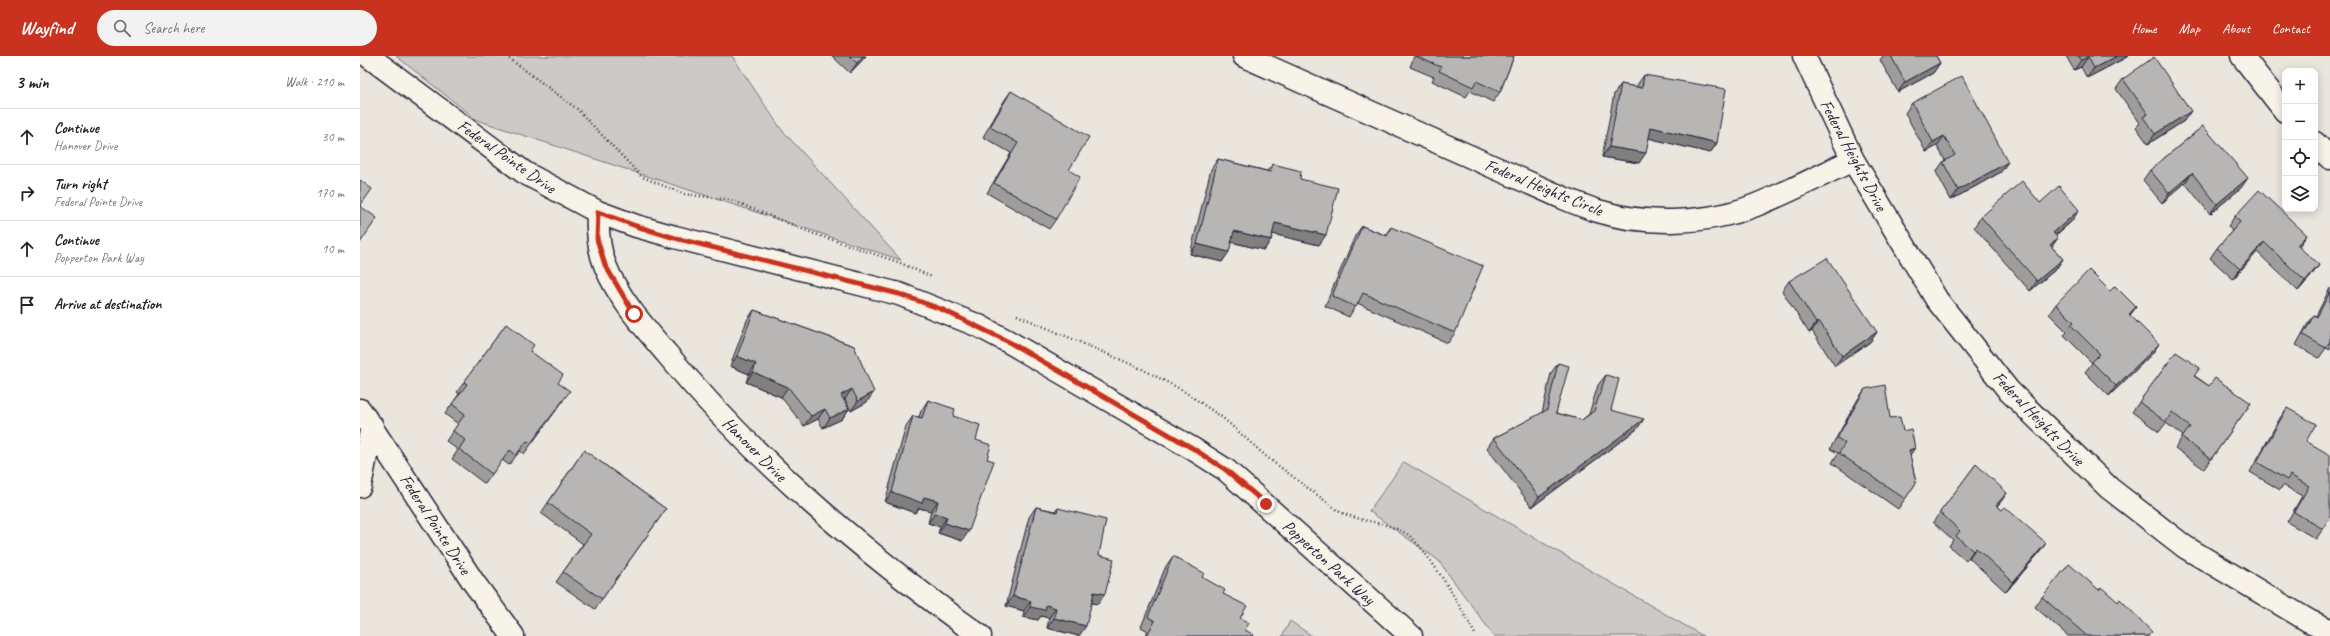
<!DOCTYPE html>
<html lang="en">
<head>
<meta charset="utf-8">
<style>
	:root { --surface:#fff; --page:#f2f2f2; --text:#222; --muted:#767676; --line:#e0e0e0; --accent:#c8321e }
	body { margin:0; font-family:Caveat,sans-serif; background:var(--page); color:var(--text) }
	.controls { position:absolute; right:12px; top:12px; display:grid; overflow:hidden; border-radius:8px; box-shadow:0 2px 10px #0003 }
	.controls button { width:36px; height:36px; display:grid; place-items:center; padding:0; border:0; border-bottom:1px solid var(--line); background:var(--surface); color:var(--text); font:20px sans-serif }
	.stop { position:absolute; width:12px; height:12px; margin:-9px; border:3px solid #c8321e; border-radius:50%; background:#fff }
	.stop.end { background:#c8321e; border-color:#fff; box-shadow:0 1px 4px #0008 }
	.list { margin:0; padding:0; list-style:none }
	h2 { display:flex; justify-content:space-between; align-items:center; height:52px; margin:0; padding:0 16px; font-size:17px }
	h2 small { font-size:13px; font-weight:400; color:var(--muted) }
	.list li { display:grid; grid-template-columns:26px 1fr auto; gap:12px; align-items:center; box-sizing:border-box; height:56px; padding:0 16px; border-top:1px solid var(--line) }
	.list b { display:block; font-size:15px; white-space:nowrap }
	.list p { margin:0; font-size:13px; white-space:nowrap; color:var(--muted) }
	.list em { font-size:13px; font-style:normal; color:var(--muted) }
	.icon { flex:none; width:22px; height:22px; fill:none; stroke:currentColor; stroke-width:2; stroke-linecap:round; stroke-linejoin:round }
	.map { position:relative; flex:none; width:1970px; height:580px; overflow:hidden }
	header { display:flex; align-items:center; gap:24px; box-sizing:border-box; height:56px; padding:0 20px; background:var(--accent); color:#fff }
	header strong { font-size:19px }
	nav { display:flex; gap:22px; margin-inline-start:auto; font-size:14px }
	.search { width:280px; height:36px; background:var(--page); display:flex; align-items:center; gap:10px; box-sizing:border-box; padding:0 14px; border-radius:22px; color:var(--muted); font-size:15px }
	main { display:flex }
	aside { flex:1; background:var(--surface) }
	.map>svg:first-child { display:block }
</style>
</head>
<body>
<header>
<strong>Wayfind</strong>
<div class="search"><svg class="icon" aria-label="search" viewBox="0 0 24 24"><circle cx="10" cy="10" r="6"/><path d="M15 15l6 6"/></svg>Search here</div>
<nav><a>Home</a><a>Map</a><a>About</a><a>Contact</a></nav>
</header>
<main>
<aside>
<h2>3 min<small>Walk · 210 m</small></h2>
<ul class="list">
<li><svg class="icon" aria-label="ahead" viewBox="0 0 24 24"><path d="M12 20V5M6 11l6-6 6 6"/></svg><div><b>Continue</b><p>Hanover Drive</p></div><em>30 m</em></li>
<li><svg class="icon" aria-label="right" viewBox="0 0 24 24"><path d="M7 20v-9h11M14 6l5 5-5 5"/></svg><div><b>Turn right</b><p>Federal Pointe Drive</p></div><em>170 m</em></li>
<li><svg class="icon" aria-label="ahead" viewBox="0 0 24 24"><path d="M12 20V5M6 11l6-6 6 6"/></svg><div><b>Continue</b><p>Popperton Park Way</p></div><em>10 m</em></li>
<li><svg class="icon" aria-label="arrive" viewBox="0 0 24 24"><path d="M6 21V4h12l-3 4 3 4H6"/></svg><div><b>Arrive at destination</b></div></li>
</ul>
</aside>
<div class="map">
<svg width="1970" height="580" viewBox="0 0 1970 580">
	<rect width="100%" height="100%" fill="#eae6de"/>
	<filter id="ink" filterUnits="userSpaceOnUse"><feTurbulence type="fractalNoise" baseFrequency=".025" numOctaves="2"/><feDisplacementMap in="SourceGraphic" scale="8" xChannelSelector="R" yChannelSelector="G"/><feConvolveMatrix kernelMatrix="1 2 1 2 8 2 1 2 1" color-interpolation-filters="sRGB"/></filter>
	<g filter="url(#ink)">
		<!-- green -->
		<path fill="#cdc9c6" stroke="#787680" d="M 36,0 L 372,0 L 421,73 L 541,204 L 117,64 Z
			M 1044,406 L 1343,580 L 1134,580 L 1078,504 L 1009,455 Z
			M 930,565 L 952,580 L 922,580 Z"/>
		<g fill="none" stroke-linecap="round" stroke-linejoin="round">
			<!-- street casing -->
			<g stroke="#22223b" stroke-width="25">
				<path id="street" d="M 8,0 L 165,117 L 238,156 L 276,170 L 315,181 L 539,238 L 619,270 L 649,286 L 833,393 L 866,414 L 1051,580
					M 884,0 L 1201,141 C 1213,146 1225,151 1238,155 C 1286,170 1349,168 1396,149 C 1429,136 1461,119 1493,104
					M 1444,0 L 1493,104 L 1577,244 L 1649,335 L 1749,432 L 1825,491 L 1949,565 L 1970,574
					M 1882,0 L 1925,55
					M 1955,87 L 1970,102
					M 238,156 C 237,175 238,191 245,209 C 258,242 284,271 307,298 C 397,407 506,498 620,580
					M 0,354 L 114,527 L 153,580
					M 0,430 L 12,370"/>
			</g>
			<!-- path -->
			<path stroke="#22223b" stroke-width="2.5" stroke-dasharray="1 3" stroke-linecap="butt" d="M 146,0 L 217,53 L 282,121 L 324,138 L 371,144 L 452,177 L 538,206 L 572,221
				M 657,259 L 782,313 L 822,334 L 863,362 L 908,402 L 980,456 C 1001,466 1028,466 1047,478 C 1067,492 1104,556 1116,580"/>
			<!-- street -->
			<use href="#street" stroke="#f7f3e8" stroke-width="22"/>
		</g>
		<!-- wall -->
		<path fill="#9e9d9c" stroke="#22223b" d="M 472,0 L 506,0 L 490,17 Z
			M 1054,0 L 1154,0 L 1140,36 L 1133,46 L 1110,35 L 1106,41 L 1072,25 L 1074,21 L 1050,11 Z
			M 1523,0 L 1576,0 L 1580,7 L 1573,17 L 1538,36 L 1520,4 Z
			M 1706,0 L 1769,0 L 1727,22 L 1721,11 L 1714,14 Z
			M 1284,19 L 1357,87 L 1350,97 L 1289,82 L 1279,107 L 1242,101 L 1254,38 L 1261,28 L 1277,31 L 1277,29 Z
			M 1763,23 L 1824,65 L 1788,88 L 1776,71 L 1780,67 L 1756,33 Z
			M 651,35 L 709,114 L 696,163 L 689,173 L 627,137 L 651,97 L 623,81 L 644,45 Z
			M 1552,47 L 1641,116 L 1591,144 L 1576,116 L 1583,106 L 1585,104 L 1577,90 L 1566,96 L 1545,57 Z
			M 1843,70 L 1881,132 L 1850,158 L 1825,127 L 1802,147 L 1783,124 L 1790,114 Z
			M 858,103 L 907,115 L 913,108 L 940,123 L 959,189 L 913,178 L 911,184 L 904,194 L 871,186 L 862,206 L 830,198 L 851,113 Z
			M 1680,147 L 1712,165 L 1695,180 L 1692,191 L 1703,203 L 1696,213 L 1670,235 L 1614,171 L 1621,161 Z
			M 1875,160 L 1947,179 L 1939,190 L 1952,219 L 1938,235 L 1897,196 L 1873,223 L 1850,202 L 1857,192 L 1872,175 L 1868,170 Z
			M 1002,170 L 1025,179 L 1031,171 L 1095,277 L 1088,287 L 997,247 L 989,261 L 965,250 L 995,180 Z
			M 1429,225 L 1517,276 L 1510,286 L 1475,310 L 1452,275 L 1449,277 L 1422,235 Z
			M 1970,232 L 1970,294 L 1966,292 L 1959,302 L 1936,289 L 1947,269 L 1954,259 L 1956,260 Z
			M 1750,235 L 1776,251 L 1770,259 L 1792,298 L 1749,340 L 1725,316 L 1732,307 L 1704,279 L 1707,276 L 1689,258 L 1696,248 Z
			M 394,254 L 494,290 L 507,346 L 491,355 L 485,343 L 484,344 L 489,353 L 482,363 L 463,372 L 458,363 L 444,370 L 421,341 L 386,326 L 389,318 L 370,310 L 387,264 Z
			M 146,268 L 198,327 L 203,345 L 164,398 L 160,395 L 149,409 L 142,404 L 125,428 L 92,403 L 98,394 L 86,385 L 98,368 L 85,358 L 99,338 L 97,336 Z
			M 1816,296 L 1835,320 L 1849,330 L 1891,347 L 1844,413 L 1815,392 L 1823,380 L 1806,367 L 1799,376 L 1772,356 Z
			M 1198,307 L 1196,357 L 1222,364 L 1229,358 L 1238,329 L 1246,319 L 1251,354 L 1277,373 L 1172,451 L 1127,392 L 1134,382 L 1182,357 L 1191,317 Z
			M 1505,333 L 1530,362 L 1543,375 L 1550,399 L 1556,427 L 1538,453 L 1472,407 L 1478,397 L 1470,393 L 1498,343 Z
			M 568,344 L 593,360 L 616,384 L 602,485 L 578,477 L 580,471 L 568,467 L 571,455 L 559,452 L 555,457 L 525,446 L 546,370 L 553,360 L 559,361 L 561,355 Z
			M 1927,352 L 1946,385 L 1963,473 L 1956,483 L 1927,466 L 1942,440 L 1923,429 L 1920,434 L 1890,416 L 1920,362 Z
			M 224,394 L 306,453 L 235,553 L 196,526 L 223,488 L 181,457 Z
			M 1616,408 L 1640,447 L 1637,450 L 1642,454 L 1686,487 L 1679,497 L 1646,536 L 1609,502 L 1606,505 L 1589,490 L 1593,484 L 1573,466 Z
			M 676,451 L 695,455 L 698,452 L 739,499 L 738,548 L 731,547 L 719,580 L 687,572 L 689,562 L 681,560 L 678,564 L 663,561 L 664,555 L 646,550 L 669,461 Z
			M 813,500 L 842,521 L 863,538 L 880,562 L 885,574 L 893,580 L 785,580 L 788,575 L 781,571 L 806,510 Z
			M 1682,541 L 1789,580 L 1708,580 L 1675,551 Z"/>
		<!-- shaded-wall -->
		<path fill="#817f7f" stroke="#22223b" d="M 503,0 L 506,0 L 490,17 L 497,7 Z
			M 1757,0 L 1769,0 L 1727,22 L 1734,12 Z
			M 1728,1 L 1721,11 L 1714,14 L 1721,4 Z
			M 1580,7 L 1573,17 L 1538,36 L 1545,26 Z
			M 1831,55 L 1824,65 L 1788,88 L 1795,78 Z
			M 1291,71 L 1357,87 L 1350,97 L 1284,81 Z
			M 1584,80 L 1577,90 L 1566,96 L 1573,86 Z
			M 1249,91 L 1286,97 L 1279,107 L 1242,101 Z
			M 1648,106 L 1641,116 L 1591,144 L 1598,134 Z
			M 1832,117 L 1825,127 L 1802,147 L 1809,137 Z
			M 1888,122 L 1881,132 L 1850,158 L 1857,148 Z
			M 1719,154 L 1712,165 L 1686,187 L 1693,177 Z
			M 915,167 L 966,179 L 959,189 L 908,177 Z
			M 874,175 L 911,184 L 904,194 L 867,185 Z
			M 1947,179 L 1940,189 L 1930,199 L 1937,189 Z
			M 1698,182 L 1691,192 L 1690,189 Z
			M 1904,186 L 1897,196 L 1873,223 L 1880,213 Z
			M 837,188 L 869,196 L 862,206 L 830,198 Z
			M 1703,203 L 1696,213 L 1670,235 L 1677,225 Z
			M 1959,209 L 1952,219 L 1938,235 L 1945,225 Z
			M 1776,251 L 1769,261 L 1769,258 Z
			M 1459,265 L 1452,275 L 1449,277 L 1456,267 Z
			M 1517,276 L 1510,286 L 1475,310 L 1482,300 Z
			M 1799,288 L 1792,298 L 1749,340 L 1756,330 Z
			M 377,300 L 396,308 L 389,318 L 370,310 Z
			M 393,316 L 428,331 L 421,341 L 386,326 Z
			M 492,333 L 485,343 L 474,349 L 481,339 Z
			M 514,336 L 507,346 L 491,355 L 498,345 Z
			M 465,353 L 458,363 L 444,370 L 451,360 Z
			M 489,353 L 482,363 L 463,372 L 470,362 Z
			M 1284,363 L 1277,373 L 1172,451 L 1179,441 Z
			M 1555,392 L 1548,402 L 1549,394 Z
			M 532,436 L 564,441 L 578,445 L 571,455 L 559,452 L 555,457 L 525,446 Z
			M 1647,437 L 1640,447 L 1629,459 L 1636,449 Z
			M 575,457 L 587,461 L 580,471 L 568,467 Z
			M 585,467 L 609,475 L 602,485 L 578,477 Z
			M 1686,487 L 1679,497 L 1646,536 L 1653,526 Z
			M 1616,492 L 1609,502 L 1606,505 L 1613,495 Z
			M 734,536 L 745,538 L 738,548 L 727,546 Z
			M 653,540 L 671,545 L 664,555 L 646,550 Z
			M 686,549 L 696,552 L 689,562 L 681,560 L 678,564 L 663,561 L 670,551 Z
			M 694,562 L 726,570 L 719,580 L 687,572 Z"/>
		<!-- building -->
		<path fill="#b8b6b5" stroke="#22223b" d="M 489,0 L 503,0 L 497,7 Z
			M 1057,0 L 1154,0 L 1140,36 L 1116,25 L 1113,31 L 1079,15 L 1081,11 L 1057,1 Z
			M 1531,0 L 1576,0 L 1580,7 L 1545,26 Z
			M 1719,0 L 1757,0 L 1734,12 L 1728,1 L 1721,4 Z
			M 1794,1 L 1831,55 L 1795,78 L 1783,61 L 1788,58 L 1763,23 Z
			M 1284,19 L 1366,33 L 1357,87 L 1291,71 L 1286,97 L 1249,91 L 1261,28 L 1282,32 Z
			M 1602,20 L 1648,106 L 1598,134 L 1583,106 L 1595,99 L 1584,80 L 1573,86 L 1552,47 Z
			M 651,35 L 729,81 L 709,114 L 720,121 L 696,163 L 634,127 L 658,87 L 630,71 Z
			M 1843,70 L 1888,122 L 1857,148 L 1832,117 L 1809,137 L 1790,114 Z
			M 858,103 L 910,116 L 913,108 L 941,115 L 940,123 L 978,132 L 966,179 L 915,167 L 911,184 L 874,175 L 869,196 L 837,188 Z
			M 0,124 L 12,133 L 0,150 Z
			M 1662,125 L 1680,147 L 1699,130 L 1719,154 L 1693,177 L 1698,182 L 1690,189 L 1703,203 L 1677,225 L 1621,161 Z
			M 1899,134 L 1947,179 L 1937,189 L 1959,209 L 1945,225 L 1904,186 L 1880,213 L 1857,192 L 1880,166 L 1875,160 Z
			M 0,150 L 17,162 L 0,187 Z
			M 1002,170 L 1027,180 L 1031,171 L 1123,210 L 1095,277 L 1003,237 L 996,251 L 972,240 Z
			M 1467,202 L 1517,276 L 1482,300 L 1459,265 L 1456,267 L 1429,225 Z
			M 1729,214 L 1750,235 L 1755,230 L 1776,251 L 1769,258 L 1799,288 L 1756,330 L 1732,306 L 1740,298 L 1711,269 L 1714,266 L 1696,248 Z
			M 1970,236 L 1970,285 L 1966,292 L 1943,279 L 1954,259 L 1957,261 Z
			M 394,254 L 494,290 L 514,336 L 498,345 L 492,333 L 481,339 L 489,353 L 470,362 L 465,353 L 451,360 L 428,331 L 393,316 L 396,308 L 377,300 Z
			M 146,268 L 174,289 L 170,295 L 203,319 L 198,327 L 210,335 L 171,387 L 167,385 L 156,399 L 150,394 L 132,418 L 99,393 L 105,384 L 93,375 L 105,358 L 92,348 L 107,328 L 104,326 Z
			M 1816,296 L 1840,312 L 1834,320 L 1849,330 L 1855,322 L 1891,347 L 1851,403 L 1822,382 L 1830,371 L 1812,356 L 1806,366 L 1779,346 Z
			M 1198,307 L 1209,310 L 1196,357 L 1222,364 L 1234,355 L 1246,319 L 1259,323 L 1251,354 L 1284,363 L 1179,441 L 1134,382 L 1187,354 Z
			M 1525,329 L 1530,362 L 1540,361 L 1543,375 L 1551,373 L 1555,392 L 1549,394 L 1556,427 L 1545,443 L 1479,397 L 1485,387 L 1477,382 L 1505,333 Z
			M 568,344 L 595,353 L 593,360 L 620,369 L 616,384 L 631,389 L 627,403 L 634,405 L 609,475 L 585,467 L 587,461 L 575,457 L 578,445 L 564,441 L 562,447 L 532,436 L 553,360 L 562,362 Z
			M 1927,352 L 1956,368 L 1946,385 L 1970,399 L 1970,460 L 1963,473 L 1934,456 L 1949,430 L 1930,419 L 1927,424 L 1897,406 Z
			M 224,394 L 306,453 L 242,543 L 203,516 L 231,478 L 188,447 Z
			M 1616,408 L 1647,437 L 1636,449 L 1642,454 L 1645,451 L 1686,487 L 1653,526 L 1616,492 L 1613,495 L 1596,480 L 1600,475 L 1580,456 Z
			M 676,451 L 697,456 L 698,452 L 746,464 L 739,499 L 754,503 L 745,538 L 734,536 L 726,570 L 694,562 L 696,552 L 686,549 L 685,554 L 670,551 L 671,545 L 653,540 Z
			M 813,500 L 844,517 L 842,521 L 865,534 L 863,538 L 887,550 L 880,562 L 889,567 L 885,574 L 894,579 L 893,580 L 789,580 L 787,579 L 795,565 L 788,561 Z
			M 1709,508 L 1739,534 L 1741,531 L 1758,546 L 1760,543 L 1792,576 L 1788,580 L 1727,580 L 1682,541 Z"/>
	</g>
	<g fill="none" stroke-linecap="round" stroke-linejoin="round" filter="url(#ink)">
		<!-- route -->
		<path stroke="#c8321e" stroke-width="5" d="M 274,258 L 245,209 L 237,183 L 238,156 L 276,170 L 315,182 L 539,238 L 581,253 L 649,286 L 834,393 L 866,414 L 906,448"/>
	</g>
	<g text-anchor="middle" stroke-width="3" stroke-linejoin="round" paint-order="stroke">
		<!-- street labels -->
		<g font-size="17" fill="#22223b" stroke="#f7f3e8">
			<text transform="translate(1494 99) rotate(62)" y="6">Federal Heights Drive</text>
			<text transform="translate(147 100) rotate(35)" y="6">Federal Pointe Drive</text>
			<text transform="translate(1184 131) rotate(22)" y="6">Federal Heights Circle</text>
			<text transform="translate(1679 362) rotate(46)" y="6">Federal Heights Drive</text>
			<text transform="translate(395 393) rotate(45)" y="6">Hanover Drive</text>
			<text transform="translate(76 468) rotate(57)" y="6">Federal Pointe Drive</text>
			<text transform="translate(969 506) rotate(42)" y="6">Popperton Park Way</text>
		</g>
	</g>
</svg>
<div class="controls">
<button>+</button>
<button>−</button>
<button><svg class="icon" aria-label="locate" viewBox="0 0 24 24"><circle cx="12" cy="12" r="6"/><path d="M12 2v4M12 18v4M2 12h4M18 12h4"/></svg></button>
<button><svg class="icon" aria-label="layers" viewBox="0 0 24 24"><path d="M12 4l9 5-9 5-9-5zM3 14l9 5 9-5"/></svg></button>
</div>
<div class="stop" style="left:274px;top:258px"></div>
<div class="stop end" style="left:906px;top:448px"></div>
</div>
</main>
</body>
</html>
